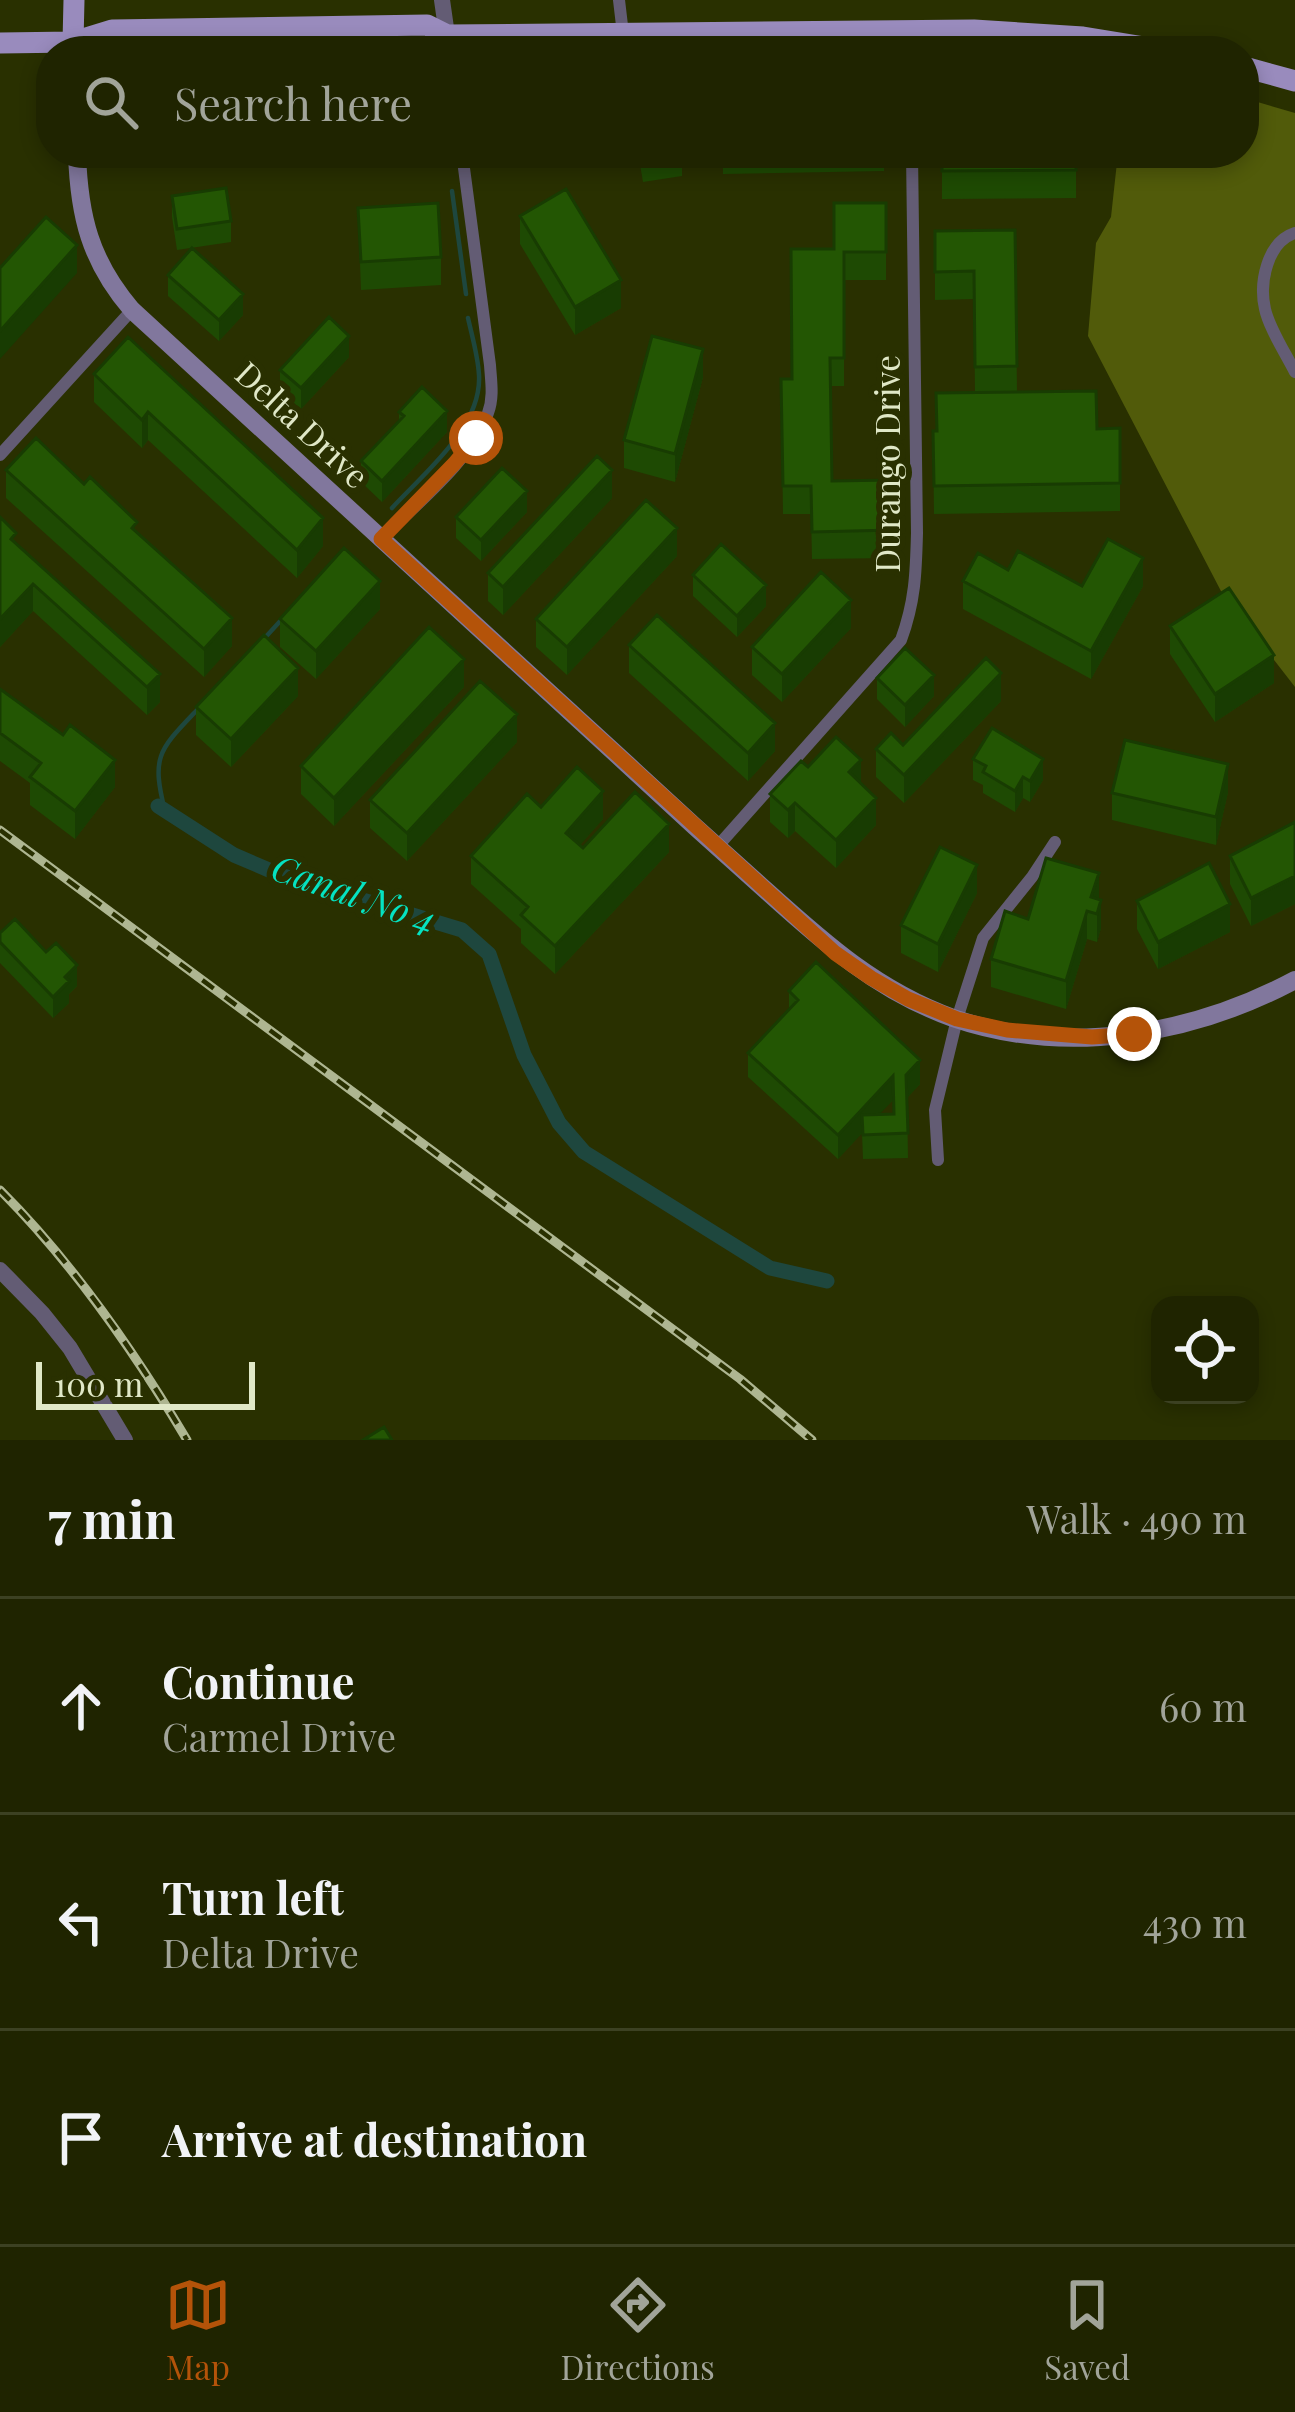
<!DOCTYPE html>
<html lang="en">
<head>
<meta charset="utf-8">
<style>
	:root { --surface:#1f2400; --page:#272c0a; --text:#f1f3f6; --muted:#a1a499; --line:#3c4122; --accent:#b45309 }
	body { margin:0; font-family:"Playfair Display",serif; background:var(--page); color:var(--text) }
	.controls { position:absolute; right:36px; bottom:36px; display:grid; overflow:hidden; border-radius:24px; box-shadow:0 6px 18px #0003 }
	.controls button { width:108px; height:108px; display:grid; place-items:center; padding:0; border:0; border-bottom:3px solid var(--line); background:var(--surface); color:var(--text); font:60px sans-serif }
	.scale { position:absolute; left:36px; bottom:30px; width:219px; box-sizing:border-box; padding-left:12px; border:6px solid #e0e8c7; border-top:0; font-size:33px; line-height:42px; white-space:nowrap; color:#e0e8c7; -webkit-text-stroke:9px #293000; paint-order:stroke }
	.stop { position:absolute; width:36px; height:36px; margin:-27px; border:9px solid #b45309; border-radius:50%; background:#fff }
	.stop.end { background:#b45309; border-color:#fff; box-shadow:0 3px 12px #0008 }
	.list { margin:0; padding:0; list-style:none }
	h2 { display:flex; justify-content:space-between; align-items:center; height:156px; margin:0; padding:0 48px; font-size:51px }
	h2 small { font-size:39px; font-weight:400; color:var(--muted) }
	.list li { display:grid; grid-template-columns:78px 1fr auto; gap:36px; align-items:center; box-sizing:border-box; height:216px; padding:0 48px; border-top:3px solid var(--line) }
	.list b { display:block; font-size:45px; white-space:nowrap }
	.list p { margin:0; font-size:39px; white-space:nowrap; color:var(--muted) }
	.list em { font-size:39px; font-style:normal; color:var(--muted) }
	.icon { flex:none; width:66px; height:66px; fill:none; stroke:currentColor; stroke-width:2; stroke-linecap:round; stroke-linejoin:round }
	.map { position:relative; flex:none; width:1295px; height:1440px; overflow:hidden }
	.search { position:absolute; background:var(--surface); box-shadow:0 6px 18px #0003; left:36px; right:36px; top:36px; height:132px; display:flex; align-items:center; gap:30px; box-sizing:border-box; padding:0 42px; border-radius:48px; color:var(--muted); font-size:45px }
	.sheet { height:804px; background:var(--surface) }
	nav { display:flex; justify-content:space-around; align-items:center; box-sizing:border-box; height:168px; border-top:3px solid var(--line); background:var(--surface); font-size:33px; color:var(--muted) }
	nav a { display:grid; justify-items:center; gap:6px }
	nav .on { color:var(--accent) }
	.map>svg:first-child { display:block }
</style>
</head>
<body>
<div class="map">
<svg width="1295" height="1440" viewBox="0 0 1295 1440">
	<rect width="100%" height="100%" fill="#293000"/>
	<!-- green -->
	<path fill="#515b0a" d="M 1244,98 L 1295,113 L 1295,687 L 1222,593 L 1088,336 L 1096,243 L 1111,217 L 1118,153 L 1244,153 Z"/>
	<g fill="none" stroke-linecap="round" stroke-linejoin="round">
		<!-- stream -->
		<path stroke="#1e473e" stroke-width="4.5" d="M 452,191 L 466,294
			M 392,508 C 425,472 482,427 479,375 C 478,356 472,336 468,318
			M 262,641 L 283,618
			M 165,811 C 151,756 159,750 197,710"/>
		<!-- canal -->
		<path stroke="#1e473e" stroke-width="15" d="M 158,806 L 234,855 L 283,876 L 462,930 L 489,954 L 524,1055 L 559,1123 L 584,1152 L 770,1268 L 827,1281"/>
		<!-- minor -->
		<path stroke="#635c74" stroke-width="12" d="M 619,0 L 623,34
			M 909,31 L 910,51
			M 1295,233 C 1267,242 1259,283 1265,309 C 1269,328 1286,354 1295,372
			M 0,455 L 132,310
			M 381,539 C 415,505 473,459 488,413 C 494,397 491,381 490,365 L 462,153
			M 717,847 L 901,640 C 915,602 916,573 917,533 L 912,153
			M 938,1160 L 935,1110 L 957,1019 L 983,938 L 1032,877 L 1055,842"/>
		<!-- tertiary -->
		<path stroke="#635c74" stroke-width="16" d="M 442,0 L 447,35
			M 0,1270 L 42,1313 L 70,1348 L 125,1440"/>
		<!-- secondary -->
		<path stroke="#81779d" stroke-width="18" d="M 77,153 C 79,216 90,261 132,310 C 297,461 461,613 627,764 C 671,805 716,846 761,886 C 821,940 875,990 953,1018 C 1066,1057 1192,1035 1295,980"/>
		<!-- primary -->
		<path stroke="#998bbd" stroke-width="21" d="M 73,42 L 74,0
			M 0,43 L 73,42 L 112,30 L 427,25 L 447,35 L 974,30 L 1083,37 L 1169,51
			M 343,51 L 425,50 L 447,35
			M 1244,67 L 1295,81"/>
		<!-- rail casing -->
		<g stroke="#aeb691" stroke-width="9">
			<path id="rail" d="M 0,830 L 740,1379 L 812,1440
				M 0,1190 C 74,1264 134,1351 187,1440"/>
		</g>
		<!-- rail -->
		<use href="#rail" stroke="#293000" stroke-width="4.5" stroke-dasharray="14" stroke-linecap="butt"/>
	</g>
	<!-- wall -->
	<path fill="#1e4a03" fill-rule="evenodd" d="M 638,153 L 682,153 L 682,176 L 643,182 Z
		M 723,153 L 884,153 L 884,171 L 723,174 Z
		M 942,153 L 1076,153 L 1076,198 L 942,199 Z
		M 172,196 L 231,221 L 231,242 L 177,250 L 172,217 Z
		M 886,203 L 886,280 L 844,280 L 844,386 L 831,386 L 832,481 L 892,480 L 893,558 L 812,559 L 811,514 L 783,514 L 781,379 L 792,379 L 834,249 Z
		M 358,208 L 441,257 L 441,285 L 361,290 Z
		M 520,216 L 621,308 L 575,335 L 520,244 Z
		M 1015,230 L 1017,392 L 1097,429 L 1120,428 L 1120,511 L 934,514 L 933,431 L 936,431 L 975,393 L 974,299 L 935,300 L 935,231 Z
		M 168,275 L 243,315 L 219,341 L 168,296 Z
		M 128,337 L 323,546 L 297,578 L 148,440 L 142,448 L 94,402 L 94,374 Z
		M 349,357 L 301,409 L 280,391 L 280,370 Z
		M 703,377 L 675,482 L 624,468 L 624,440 Z
		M 399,412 L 447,432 L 382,502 L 361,482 L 361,461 L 399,422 Z
		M 6,470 L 137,533 L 232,646 L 204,677 L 6,498 Z
		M 612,498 L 503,615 L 488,601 L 488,573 Z
		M 527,512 L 481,561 L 456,538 L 456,517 Z
		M 0,517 L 16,544 L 160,702 L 147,715 L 33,611 L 0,647 Z
		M 677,556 L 567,675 L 536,647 L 536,619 Z
		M 1008,570 L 1082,586 L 1143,586 L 1091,679 L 963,609 L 963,581 Z
		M 693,575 L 766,606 L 737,637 L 693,596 Z
		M 380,609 L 316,679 L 280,647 L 280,619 Z
		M 1170,626 L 1274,683 L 1215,722 L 1170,654 Z
		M 851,628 L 782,702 L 752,675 L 752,647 Z
		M 629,645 L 775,751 L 748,781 L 629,673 Z
		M 877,678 L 934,696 L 905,727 L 877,699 Z
		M 464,687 L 334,826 L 301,794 L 301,766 Z
		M 0,689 L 115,787 L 75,839 L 30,805 L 30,783 L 0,761 Z
		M 298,696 L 231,767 L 196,735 L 196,707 Z
		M 1001,701 L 904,803 L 876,777 L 876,749 L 903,745 Z
		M 517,742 L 407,861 L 370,828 L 370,800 Z
		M 973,759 L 1043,780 L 1030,802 L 1023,798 L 1015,812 L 983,793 L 983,785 L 973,780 Z
		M 861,784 L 876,825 L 836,868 L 795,831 L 788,838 L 770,822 L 770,794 Z
		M 1228,792 L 1216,845 L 1112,820 L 1112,793 Z
		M 541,807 L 603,819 L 580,845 L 583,848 L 669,852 L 555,974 L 521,943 L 521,929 L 471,884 L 471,856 Z
		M 1295,822 L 1295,904 L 1251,926 L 1230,884 L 1230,856 Z
		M 977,893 L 938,972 L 901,953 L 901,925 Z
		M 1099,899 L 1101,928 L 1097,942 L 1087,939 L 1066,1009 L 991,987 L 991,959 L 1028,919 Z
		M 1137,901 L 1230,932 L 1158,969 L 1137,929 Z
		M 0,933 L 77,986 L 69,994 L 69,1003 L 53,1018 L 0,963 Z
		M 789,991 L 920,1084 L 907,1098 L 908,1158 L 863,1159 L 862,1133 L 838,1159 L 748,1077 L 748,1053 L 789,1011 ZM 893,1100 L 893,1114 L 879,1114 Z"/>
	<!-- shaded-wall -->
	<path fill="#183c02" d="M 77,245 L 77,273 L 0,359 L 0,331 Z
		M 621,280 L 621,308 L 575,335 L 575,307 Z
		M 243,294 L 243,315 L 219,341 L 219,320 Z
		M 349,336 L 349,357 L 301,409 L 301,388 Z
		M 703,349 L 703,377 L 675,482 L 675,454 Z
		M 447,411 L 447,432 L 382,502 L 382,481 Z
		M 148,412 L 148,440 L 142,448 L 142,420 Z
		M 612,470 L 612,498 L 503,615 L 503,587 Z
		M 527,491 L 527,512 L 481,561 L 481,540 Z
		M 323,518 L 323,546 L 297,578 L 297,550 Z
		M 677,528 L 677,556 L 567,675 L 567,647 Z
		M 1143,558 L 1143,586 L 1091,679 L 1091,651 Z
		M 380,581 L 380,609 L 316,679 L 316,651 Z
		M 33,584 L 33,611 L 0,647 L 0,619 Z
		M 766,585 L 766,606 L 737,637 L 737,616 Z
		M 851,600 L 851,628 L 782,702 L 782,674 Z
		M 232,618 L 232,646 L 204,677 L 204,649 Z
		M 1274,655 L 1274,683 L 1215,722 L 1215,694 Z
		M 464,659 L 464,687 L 334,826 L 334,798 Z
		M 298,668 L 298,696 L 231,767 L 231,739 Z
		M 1001,673 L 1001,701 L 904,803 L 904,775 Z
		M 160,674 L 160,702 L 147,715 L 147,687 Z
		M 934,675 L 934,696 L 905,727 L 905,705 Z
		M 517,714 L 517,742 L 407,861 L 407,833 Z
		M 775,723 L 775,751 L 748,781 L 748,753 Z
		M 1043,759 L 1043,780 L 1030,802 L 1030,781 Z
		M 115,760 L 115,787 L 75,839 L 75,811 Z
		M 861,760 L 861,788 L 849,772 Z
		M 1228,764 L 1228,792 L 1216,845 L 1216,817 Z
		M 1023,777 L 1023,798 L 1015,812 L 1015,791 Z
		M 603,791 L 603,819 L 566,861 L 566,833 Z
		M 876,798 L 876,825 L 836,868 L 836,840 Z
		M 795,803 L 795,831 L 788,838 L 788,810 Z
		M 669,824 L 669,852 L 555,974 L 555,946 Z
		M 977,865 L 977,893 L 938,972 L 938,944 Z
		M 1099,873 L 1099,901 L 1091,897 Z
		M 1295,876 L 1295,904 L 1251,926 L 1251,898 Z
		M 1101,900 L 1101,928 L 1097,942 L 1097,914 Z
		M 1230,904 L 1230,932 L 1158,969 L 1158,942 Z
		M 1087,911 L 1087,939 L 1066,1009 L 1066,981 Z
		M 77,965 L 77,986 L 69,994 L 69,1003 L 53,1018 L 53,997 L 65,977 Z
		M 920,1060 L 920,1084 L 906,1099 L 906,1075 Z
		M 893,1076 L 893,1100 L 838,1159 L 838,1135 Z"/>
	<!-- building -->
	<path fill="#235603" stroke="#183c02" stroke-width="3" d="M 666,45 L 666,51 L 628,51 Z
		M 641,153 L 682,153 L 682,155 L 643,161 Z
		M 942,153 L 1076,153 L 1076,170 L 942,171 Z
		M 226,188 L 231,221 L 177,229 L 172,196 Z
		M 566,189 L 621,280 L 575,307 L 520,216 Z
		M 438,203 L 441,257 L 361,262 L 358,208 Z
		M 834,203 L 886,203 L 886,252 L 844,252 L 844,358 L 830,358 L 832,481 L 892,480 L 893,530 L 812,532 L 811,486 L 783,486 L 781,379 L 792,379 L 791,249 L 834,249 Z
		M 46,217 L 77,245 L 0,331 L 0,268 Z
		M 1015,230 L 1017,366 L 975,367 L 974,271 L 935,272 L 935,231 Z
		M 192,248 L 243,294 L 219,320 L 168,275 Z
		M 329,317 L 349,336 L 301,388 L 280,370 Z
		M 652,336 L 703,349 L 675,454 L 624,440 Z
		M 128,337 L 323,518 L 297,550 L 148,412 L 142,420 L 94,374 Z
		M 422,387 L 447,411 L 382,481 L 361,461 L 404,416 L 399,412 Z
		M 1096,391 L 1097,429 L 1120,428 L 1120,483 L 934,486 L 933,431 L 937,431 L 936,393 Z
		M 36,438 L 84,484 L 90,477 L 137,522 L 132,528 L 232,618 L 204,649 L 6,470 Z
		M 597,456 L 612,470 L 503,587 L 488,573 Z
		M 502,468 L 527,491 L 481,540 L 456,517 Z
		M 646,500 L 677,528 L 567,647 L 536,619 Z
		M 0,517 L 16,533 L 11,539 L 160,674 L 147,687 L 33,584 L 0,619 Z
		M 1108,539 L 1143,558 L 1091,651 L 963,581 L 978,553 L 1008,570 L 1018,551 L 1082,586 Z
		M 721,544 L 766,585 L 737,616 L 693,575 Z
		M 344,548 L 380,581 L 316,651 L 280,619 Z
		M 821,572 L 851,600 L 782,674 L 752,647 Z
		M 1229,588 L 1274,655 L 1215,694 L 1170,626 Z
		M 657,615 L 775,723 L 748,753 L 629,645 Z
		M 429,627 L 464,659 L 334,798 L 301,766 Z
		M 264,635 L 298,668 L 231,739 L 196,707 Z
		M 905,648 L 934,675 L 905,705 L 877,678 Z
		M 986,658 L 1001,673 L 904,775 L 876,749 L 891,733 L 903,745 Z
		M 480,681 L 517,714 L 407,833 L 370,800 Z
		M 0,689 L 63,735 L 70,725 L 115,760 L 75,811 L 30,777 L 41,763 L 0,733 Z
		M 992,728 L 1043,759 L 1030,781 L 1023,777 L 1015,791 L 983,772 L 986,766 L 973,759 Z
		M 836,737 L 861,760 L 849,772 L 876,798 L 836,840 L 795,803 L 788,810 L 770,794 L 801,761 L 808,767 Z
		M 1125,740 L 1228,764 L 1216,817 L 1112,793 Z
		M 577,767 L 603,791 L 566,833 L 583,848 L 635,792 L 669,824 L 555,946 L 521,915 L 528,907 L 471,856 L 527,794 L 541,807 Z
		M 1295,822 L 1295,876 L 1251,898 L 1230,856 Z
		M 940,847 L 977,865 L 938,944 L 901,925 Z
		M 1046,858 L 1099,873 L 1091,897 L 1101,900 L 1097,914 L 1087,911 L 1066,981 L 991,959 L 1005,911 L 1028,919 Z
		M 1209,863 L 1230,904 L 1158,942 L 1137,901 Z
		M 15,919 L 46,952 L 56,943 L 77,965 L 65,977 L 69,981 L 53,997 L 0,942 L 0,933 Z
		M 816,962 L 920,1060 L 906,1075 L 908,1133 L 863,1135 L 862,1115 L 894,1114 L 893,1076 L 838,1135 L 748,1053 L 798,1000 L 789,991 Z
		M 384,1427 L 392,1440 L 363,1440 Z"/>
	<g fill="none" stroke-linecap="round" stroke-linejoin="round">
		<!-- route -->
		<path stroke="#b45309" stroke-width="15" d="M 476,438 L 454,464 L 381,539 L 835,953 L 871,978 L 908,999 L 957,1019 L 1007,1030 L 1092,1037 L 1134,1034"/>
	</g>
	<g text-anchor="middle" stroke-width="12" stroke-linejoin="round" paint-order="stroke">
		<!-- street labels -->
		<g font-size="33" fill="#e0e8c7" stroke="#293000">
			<text transform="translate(302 425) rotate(43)" y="12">Delta Drive</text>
			<text transform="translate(888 464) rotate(-90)" y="12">Durango Drive</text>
		</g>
		<!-- water labels -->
		<g font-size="36" font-style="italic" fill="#05e3c2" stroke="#293000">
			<text transform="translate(354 894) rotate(19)" y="13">Canal No 4</text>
		</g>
	</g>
</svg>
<div class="controls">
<button><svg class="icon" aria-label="locate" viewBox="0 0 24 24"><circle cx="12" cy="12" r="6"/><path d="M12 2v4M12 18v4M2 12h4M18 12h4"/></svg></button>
</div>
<div class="scale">100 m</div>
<div class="stop" style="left:476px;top:438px"></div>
<div class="stop end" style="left:1134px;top:1034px"></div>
<div class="search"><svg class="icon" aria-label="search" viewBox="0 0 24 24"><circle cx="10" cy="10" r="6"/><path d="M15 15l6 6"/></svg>Search here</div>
</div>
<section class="sheet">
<h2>7 min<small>Walk · 490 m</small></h2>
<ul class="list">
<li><svg class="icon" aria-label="ahead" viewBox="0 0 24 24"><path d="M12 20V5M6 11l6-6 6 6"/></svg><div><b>Continue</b><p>Carmel Drive</p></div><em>60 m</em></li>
<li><svg class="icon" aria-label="left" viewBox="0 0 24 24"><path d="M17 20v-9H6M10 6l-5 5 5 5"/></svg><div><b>Turn left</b><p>Delta Drive</p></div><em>430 m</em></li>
<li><svg class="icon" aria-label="arrive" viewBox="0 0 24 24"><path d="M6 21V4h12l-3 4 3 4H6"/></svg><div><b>Arrive at destination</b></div></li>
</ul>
</section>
<nav>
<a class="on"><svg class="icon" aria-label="map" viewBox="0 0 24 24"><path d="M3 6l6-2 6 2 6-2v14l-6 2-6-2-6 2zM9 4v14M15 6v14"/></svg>Map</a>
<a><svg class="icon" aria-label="directions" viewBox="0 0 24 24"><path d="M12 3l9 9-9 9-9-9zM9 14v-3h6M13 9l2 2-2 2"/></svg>Directions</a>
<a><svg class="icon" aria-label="saved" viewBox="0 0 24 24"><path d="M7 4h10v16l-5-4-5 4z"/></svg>Saved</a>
</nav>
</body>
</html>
